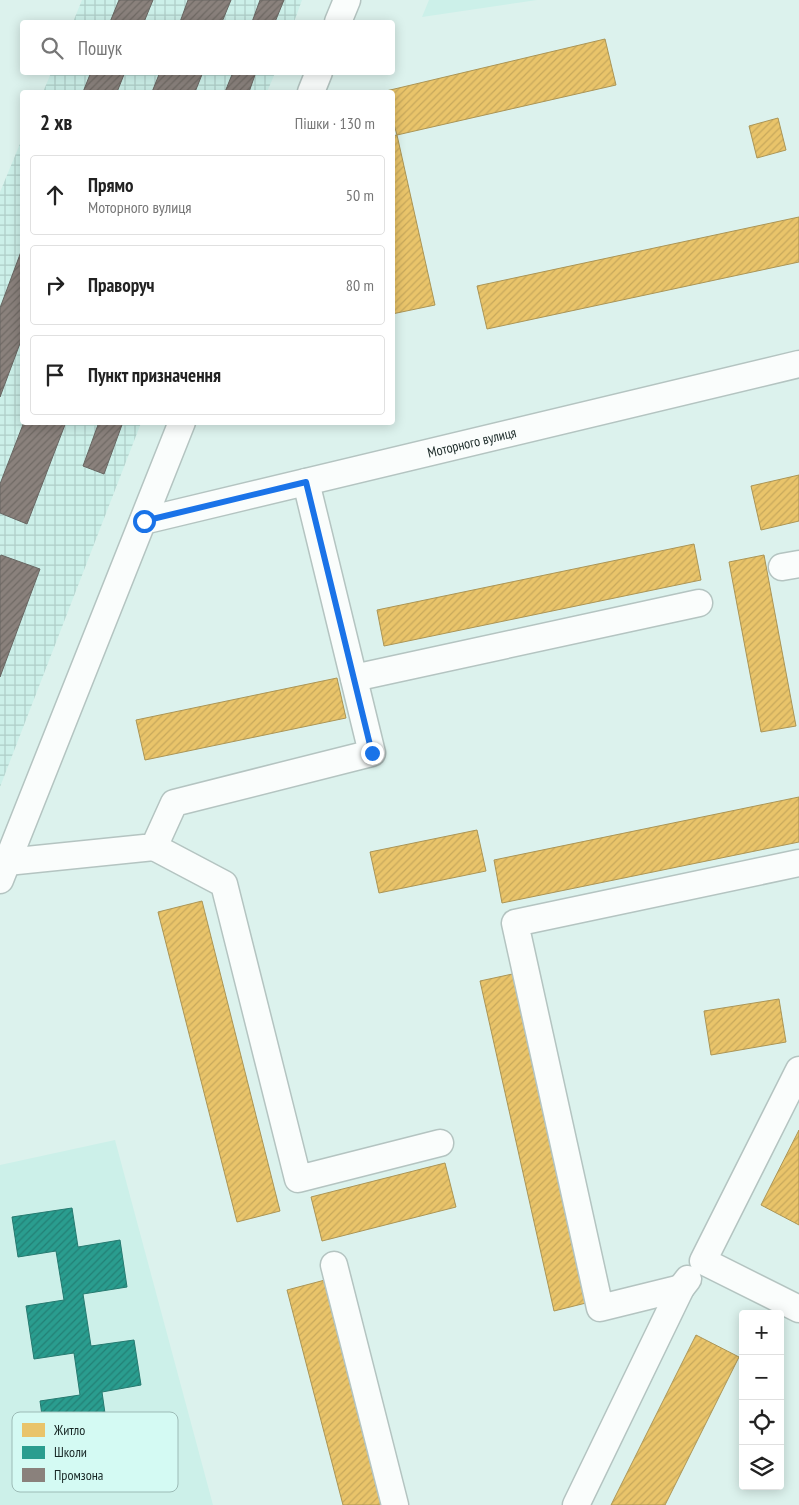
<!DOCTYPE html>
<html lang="uk">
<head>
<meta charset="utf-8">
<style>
	:root { --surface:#fff; --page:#f6f6f6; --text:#222; --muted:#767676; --line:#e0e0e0 }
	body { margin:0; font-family:"PT Sans Narrow",sans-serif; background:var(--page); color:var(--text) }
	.controls { position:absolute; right:15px; bottom:15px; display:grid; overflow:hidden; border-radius:5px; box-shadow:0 2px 12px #0003 }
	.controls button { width:45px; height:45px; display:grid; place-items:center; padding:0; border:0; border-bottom:1px solid var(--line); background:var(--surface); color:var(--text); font:25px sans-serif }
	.stop { position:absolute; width:15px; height:15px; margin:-11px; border:4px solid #1a73e8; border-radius:50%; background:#fff }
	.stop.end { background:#1a73e8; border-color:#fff; box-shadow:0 1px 5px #0008 }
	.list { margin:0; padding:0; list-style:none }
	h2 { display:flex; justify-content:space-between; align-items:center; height:65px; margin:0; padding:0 20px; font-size:21px }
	h2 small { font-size:16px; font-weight:400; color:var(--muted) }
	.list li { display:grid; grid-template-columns:32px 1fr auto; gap:15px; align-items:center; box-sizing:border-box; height:80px; margin:0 10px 10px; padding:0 10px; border:1px solid var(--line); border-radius:5px }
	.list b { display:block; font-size:19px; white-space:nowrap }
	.list p { margin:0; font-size:16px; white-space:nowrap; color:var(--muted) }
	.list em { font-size:16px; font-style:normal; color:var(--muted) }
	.icon { flex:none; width:28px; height:28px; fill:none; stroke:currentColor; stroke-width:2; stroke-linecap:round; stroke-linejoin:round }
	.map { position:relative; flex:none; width:799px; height:1505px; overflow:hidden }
	.search { position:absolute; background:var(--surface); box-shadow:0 2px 12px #0003; left:20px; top:20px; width:375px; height:55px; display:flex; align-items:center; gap:12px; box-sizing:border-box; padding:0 18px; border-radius:5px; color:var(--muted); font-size:19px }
	.panel { position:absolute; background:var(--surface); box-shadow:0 2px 12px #0003; left:20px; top:90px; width:375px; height:335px; border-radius:5px }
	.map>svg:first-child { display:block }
</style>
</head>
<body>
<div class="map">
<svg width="799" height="1505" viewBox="0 0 799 1505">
	<defs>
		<pattern id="industrial-grid" width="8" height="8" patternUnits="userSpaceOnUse" patternTransform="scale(1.25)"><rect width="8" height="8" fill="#ccf0e9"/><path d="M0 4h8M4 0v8" fill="none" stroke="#afcec8"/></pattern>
		<pattern id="homes-hatch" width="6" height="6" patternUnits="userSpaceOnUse" patternTransform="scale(1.25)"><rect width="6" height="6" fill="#e9c46a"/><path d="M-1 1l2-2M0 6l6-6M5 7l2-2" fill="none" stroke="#c7a85c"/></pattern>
		<pattern id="schools-hatch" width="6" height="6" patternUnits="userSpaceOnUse" patternTransform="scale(1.25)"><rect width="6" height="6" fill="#2a9d8f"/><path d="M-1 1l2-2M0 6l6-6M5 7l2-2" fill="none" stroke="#238075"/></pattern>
		<pattern id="industry-hatch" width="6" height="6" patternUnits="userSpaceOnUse" patternTransform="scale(1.25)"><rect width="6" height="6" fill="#8a817c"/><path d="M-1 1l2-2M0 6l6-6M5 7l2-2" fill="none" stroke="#706a65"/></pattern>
	</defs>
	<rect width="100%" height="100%" fill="#dcf2ed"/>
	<!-- built -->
	<path fill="#ccf0e9" d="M 429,0 L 537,0 L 422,17 Z
		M 115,1140 L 213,1505 L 0,1505 L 0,1165 Z"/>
	<!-- industrial -->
	<path fill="url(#industrial-grid)" d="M 82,0 L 302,0 L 294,22 L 73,22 Z
		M 51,73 L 275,73 L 267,92 L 43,92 Z
		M 22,139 L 22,422 L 141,423 L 0,787 L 0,192 Z"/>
	<!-- homes -->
	<path fill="url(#homes-hatch)" stroke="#ab9556" d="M 605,39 L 616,85 L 397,135 L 392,117 L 392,92 L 386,92 L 386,91 Z
		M 778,118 L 786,150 L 757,158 L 749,126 Z
		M 397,135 L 435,305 L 392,314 L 392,136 Z
		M 799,217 L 799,262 L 487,329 L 477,286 Z
		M 799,475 L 799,521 L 761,530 L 751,486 Z
		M 694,544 L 701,580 L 384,646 L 377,610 Z
		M 764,555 L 796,726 L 761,732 L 729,562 Z
		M 337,678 L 346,718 L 145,760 L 136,720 Z
		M 799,797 L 799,842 L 502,903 L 494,860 Z
		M 477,830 L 486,871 L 379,893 L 370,852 Z
		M 202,901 L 280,1211 L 237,1222 L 158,912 Z
		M 517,973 L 590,1302 L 554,1311 L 480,981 Z
		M 779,999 L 786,1042 L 711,1055 L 704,1011 Z
		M 799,1130 L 799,1225 L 761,1205 Z
		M 445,1163 L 456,1207 L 322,1241 L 311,1197 Z
		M 325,1280 L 383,1505 L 343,1505 L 287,1290 Z
		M 696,1335 L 739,1357 L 665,1505 L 611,1505 Z"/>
	<!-- schools -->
	<path fill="url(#schools-hatch)" stroke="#257a70" d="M 72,1208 L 78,1247 L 120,1240 L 127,1287 L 83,1294 L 91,1346 L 134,1340 L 141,1385 L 102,1392 L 109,1442 L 47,1451 L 40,1401 L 80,1395 L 74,1353 L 34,1359 L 26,1306 L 64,1300 L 56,1251 L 18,1257 L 12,1217 Z"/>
	<!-- industry -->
	<path fill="url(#industry-hatch)" stroke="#686662" d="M 119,0 L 153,0 L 144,22 L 110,22 Z
		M 188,0 L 231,0 L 222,22 L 180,22 Z
		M 260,0 L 284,0 L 275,22 L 252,22 Z
		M 91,72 L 125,72 L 117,92 L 83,92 Z
		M 160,72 L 203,72 L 195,92 L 152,92 Z
		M 233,72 L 256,72 L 249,92 L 225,92 Z
		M 22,249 L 22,338 L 0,397 L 0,308 Z
		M 24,422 L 66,422 L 27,524 L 0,513 L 0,484 Z
		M 99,422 L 123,422 L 104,474 L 83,466 Z
		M 1,555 L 40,569 L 0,677 L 0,557 Z"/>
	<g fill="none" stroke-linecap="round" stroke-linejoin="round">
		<!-- minor casing -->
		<g stroke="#b4c4c1" stroke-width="29">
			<g id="minor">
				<path d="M 338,22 L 347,0"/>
				<path d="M 311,92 L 319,72"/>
				<path id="s1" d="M 143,521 L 799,364"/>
				<path d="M 782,567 L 799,564"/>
				<path d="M 354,678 L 699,603"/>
				<path d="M 154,847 L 224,884 L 298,1179 L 440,1143"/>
				<path d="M 7,862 L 154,847 L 174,803 L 372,753 L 306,482"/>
				<path d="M 0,880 L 182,422"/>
				<path d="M 799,1070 L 703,1261 L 799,1309"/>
				<path d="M 334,1265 L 395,1505"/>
				<path d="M 681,1288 L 600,1308 L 515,923 L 799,863"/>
				<path d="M 576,1505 L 681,1288 L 688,1279"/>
			</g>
		</g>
		<!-- minor -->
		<use href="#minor" stroke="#fafdfc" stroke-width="26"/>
	</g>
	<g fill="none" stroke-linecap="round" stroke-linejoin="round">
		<!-- route -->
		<path stroke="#1a73e8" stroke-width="6" d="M 144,521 L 306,482 L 372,753"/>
	</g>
	<g text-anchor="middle" stroke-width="5" stroke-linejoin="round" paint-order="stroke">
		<!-- street labels -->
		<g font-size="14" fill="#192826" stroke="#d4faf3">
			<text dy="5" stroke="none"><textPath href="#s1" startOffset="338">Моторного вулиця</textPath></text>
		</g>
	</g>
	<!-- legend -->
	<rect x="12" y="1412" width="166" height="80" rx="8" fill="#d4faf3" stroke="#9cbbb6" stroke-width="1"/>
	<rect x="22" y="1423" width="23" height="14" fill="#e9c46a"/>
	<rect x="22" y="1446" width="23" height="13" fill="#2a9d8f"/>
	<rect x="22" y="1468" width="23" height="14" fill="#8a817c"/>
	<g font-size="14" fill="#192826">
		<text x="54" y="1435">Житло</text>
		<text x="54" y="1457">Школи</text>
		<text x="54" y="1480">Промзона</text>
	</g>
</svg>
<div class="controls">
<button>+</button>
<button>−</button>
<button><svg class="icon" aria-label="locate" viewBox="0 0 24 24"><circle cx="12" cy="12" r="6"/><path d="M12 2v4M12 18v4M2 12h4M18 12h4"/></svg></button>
<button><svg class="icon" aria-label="layers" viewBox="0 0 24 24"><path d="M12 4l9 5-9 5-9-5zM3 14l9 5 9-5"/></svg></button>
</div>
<div class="stop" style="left:144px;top:521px"></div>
<div class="stop end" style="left:372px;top:753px"></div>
<div class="search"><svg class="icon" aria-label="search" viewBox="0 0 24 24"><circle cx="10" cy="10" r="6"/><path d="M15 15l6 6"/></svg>Пошук</div>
<section class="panel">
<h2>2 хв<small>Пішки · 130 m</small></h2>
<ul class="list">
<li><svg class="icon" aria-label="ahead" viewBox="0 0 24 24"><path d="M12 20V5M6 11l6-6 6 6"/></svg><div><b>Прямо</b><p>Моторного вулиця</p></div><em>50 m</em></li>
<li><svg class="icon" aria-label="right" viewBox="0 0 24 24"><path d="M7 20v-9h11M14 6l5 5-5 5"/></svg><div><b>Праворуч</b></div><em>80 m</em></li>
<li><svg class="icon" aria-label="arrive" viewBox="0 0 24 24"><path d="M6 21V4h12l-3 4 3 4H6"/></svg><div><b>Пункт призначення</b></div></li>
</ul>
</section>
</div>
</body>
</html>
